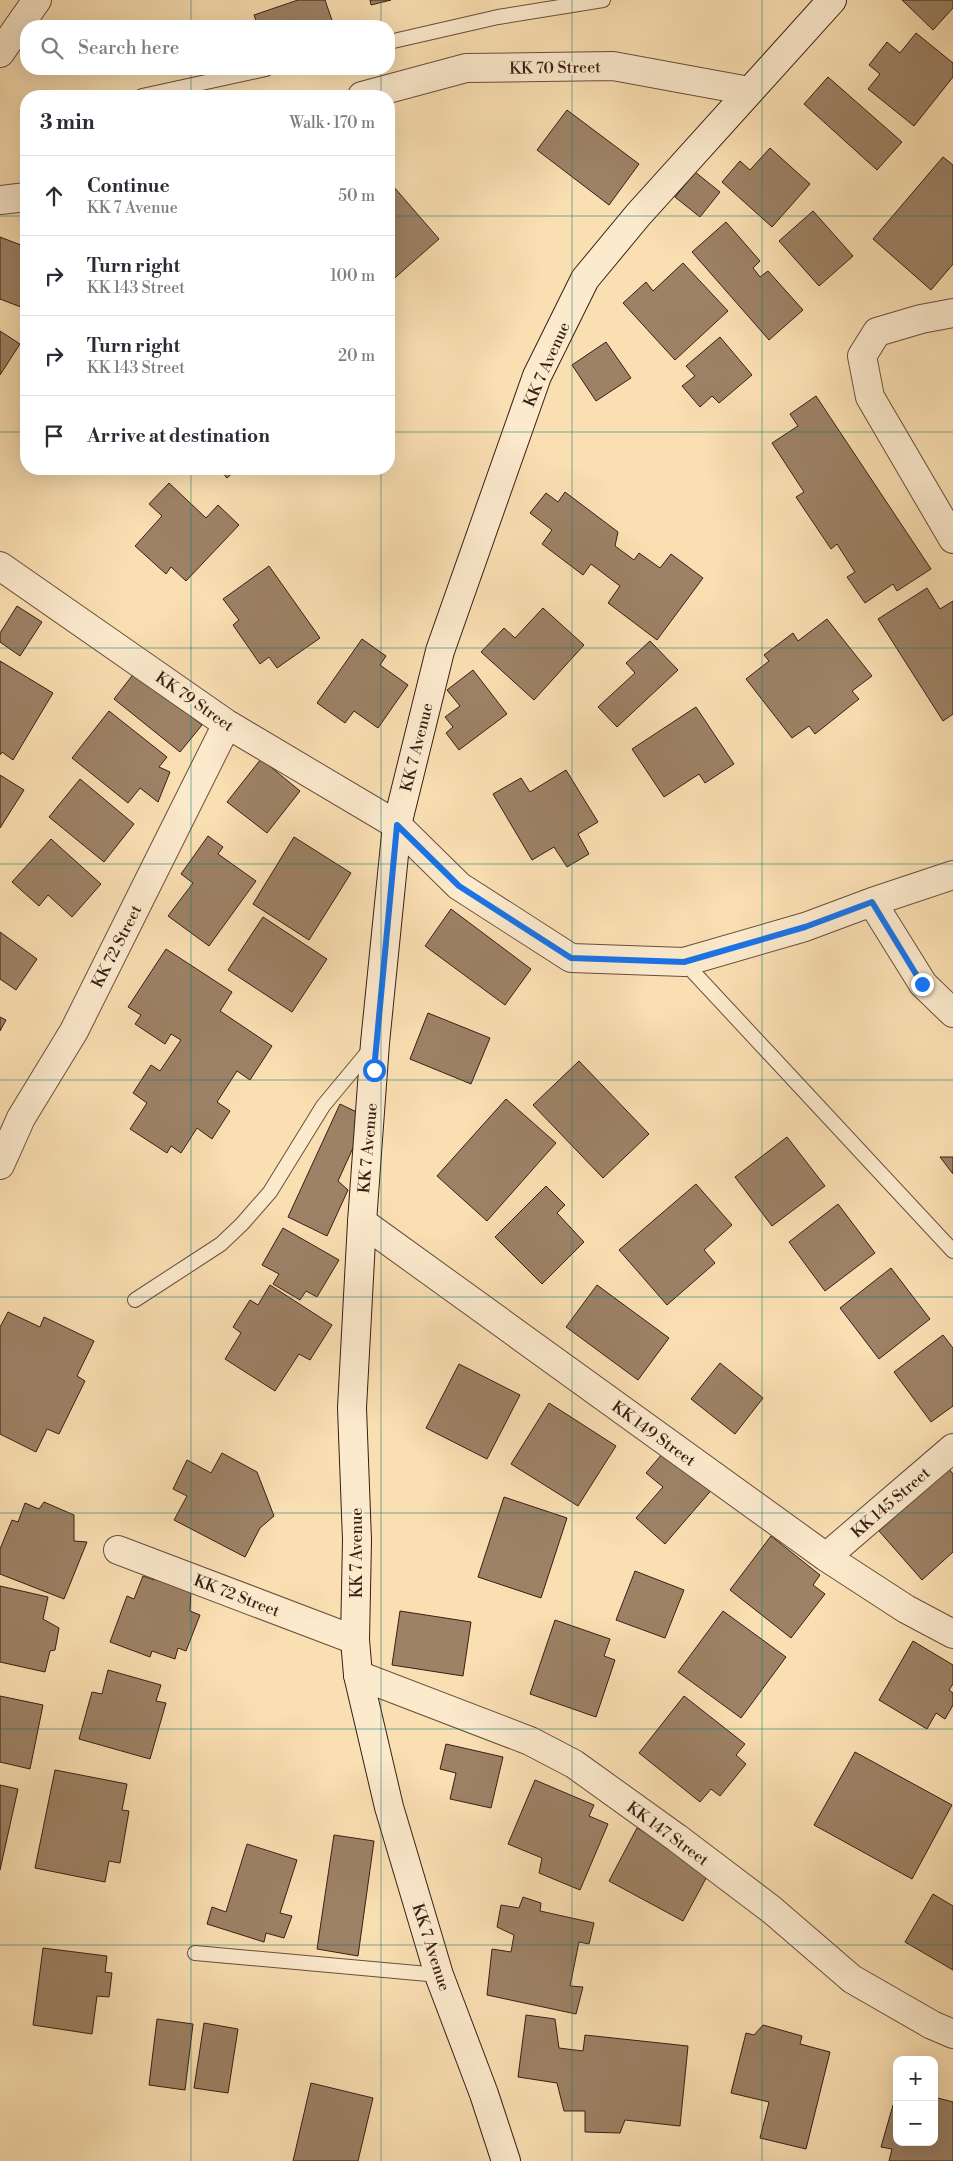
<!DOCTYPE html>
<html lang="en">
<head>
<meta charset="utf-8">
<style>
	:root { --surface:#fff; --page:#f2f2f3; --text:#2b2b33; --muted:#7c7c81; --line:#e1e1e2 }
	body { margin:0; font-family:"Libre Bodoni",serif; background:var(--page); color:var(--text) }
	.controls { position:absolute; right:15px; bottom:15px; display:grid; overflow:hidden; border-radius:10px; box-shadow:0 5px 20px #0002 }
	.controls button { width:45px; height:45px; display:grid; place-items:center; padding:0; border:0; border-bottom:1px solid var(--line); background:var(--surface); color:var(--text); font:25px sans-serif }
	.stop { position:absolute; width:15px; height:15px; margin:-11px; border:4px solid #1a73e8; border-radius:50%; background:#fff }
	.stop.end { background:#1a73e8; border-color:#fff; box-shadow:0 1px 5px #0008 }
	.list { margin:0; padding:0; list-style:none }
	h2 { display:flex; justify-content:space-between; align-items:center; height:65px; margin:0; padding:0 20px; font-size:21px }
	h2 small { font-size:16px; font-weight:400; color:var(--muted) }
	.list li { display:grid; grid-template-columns:32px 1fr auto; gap:15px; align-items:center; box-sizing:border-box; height:80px; padding:0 20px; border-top:1px solid var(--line) }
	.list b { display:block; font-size:19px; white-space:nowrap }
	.list p { margin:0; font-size:16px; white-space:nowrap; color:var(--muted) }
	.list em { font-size:16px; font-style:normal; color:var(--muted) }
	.icon { flex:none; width:28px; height:28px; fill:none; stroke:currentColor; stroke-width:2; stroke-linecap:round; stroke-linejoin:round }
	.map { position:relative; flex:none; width:953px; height:2161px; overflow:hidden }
	.search { position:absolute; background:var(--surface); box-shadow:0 5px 20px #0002; left:20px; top:20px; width:375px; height:55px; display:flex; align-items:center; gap:12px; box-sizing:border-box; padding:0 18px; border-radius:20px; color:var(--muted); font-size:19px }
	.panel { position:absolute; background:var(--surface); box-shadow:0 5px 20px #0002; left:20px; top:90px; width:375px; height:385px; border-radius:20px }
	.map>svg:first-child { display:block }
</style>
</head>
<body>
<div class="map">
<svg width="953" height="2161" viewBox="0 0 953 2161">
	<rect width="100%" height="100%" fill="#fadfb2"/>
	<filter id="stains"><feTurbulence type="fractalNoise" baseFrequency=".004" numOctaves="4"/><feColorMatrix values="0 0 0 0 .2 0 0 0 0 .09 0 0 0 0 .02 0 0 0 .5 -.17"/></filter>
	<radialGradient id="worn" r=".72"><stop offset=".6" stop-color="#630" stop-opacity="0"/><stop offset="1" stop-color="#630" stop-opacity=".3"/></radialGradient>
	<!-- building -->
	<path fill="#9d8266" stroke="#391e14" d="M 298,0 L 325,0 L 334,26 L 258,26 L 254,15 Z
		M 370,0 L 391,0 L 371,5 Z
		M 902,0 L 953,0 L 953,8 L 933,30 Z
		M 916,33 L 953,63 L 953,77 L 914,126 L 868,89 L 880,74 L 869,65 L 887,42 L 900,53 Z
		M 828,77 L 902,142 L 877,170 L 804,104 Z
		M 567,110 L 639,164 L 609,205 L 537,150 Z
		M 770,148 L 810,184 L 772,227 L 722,182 L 740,161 L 750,170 Z
		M 943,157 L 953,165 L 953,264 L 931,290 L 873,239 Z
		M 695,172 L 720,192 L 700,217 L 675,197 Z
		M 393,186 L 439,239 L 389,283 L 389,190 Z
		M 813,211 L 853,256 L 819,286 L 779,241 Z
		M 726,222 L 760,261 L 753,268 L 760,277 L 768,271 L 803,310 L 769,340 L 692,252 Z
		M 0,237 L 26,247 L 26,309 L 0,299 Z
		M 683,263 L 728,311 L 675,360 L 623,303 L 646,282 L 653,291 Z
		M 0,331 L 20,344 L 0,375 Z
		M 720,337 L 752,375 L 719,403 L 712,396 L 700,407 L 682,386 L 695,376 L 686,366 Z
		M 606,342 L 631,378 L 596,401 L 572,365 Z
		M 816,396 L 931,569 L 897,591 L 893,584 L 865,603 L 847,577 L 855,572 L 837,544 L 831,549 L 796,497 L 804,492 L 772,443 L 798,426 L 790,414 Z
		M 219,469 L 237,469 L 227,478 Z
		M 169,483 L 206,518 L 218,505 L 239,525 L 186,581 L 171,567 L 166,574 L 135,546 L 162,516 L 149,504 Z
		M 565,492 L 618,532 L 615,546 L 634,560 L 639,553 L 660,568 L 671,554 L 703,578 L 657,640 L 608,603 L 620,586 L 591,564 L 583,575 L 542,544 L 552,530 L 530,513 L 546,493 L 558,502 Z
		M 269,566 L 320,638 L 277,668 L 269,657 L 260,664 L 233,625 L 239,620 L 223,599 Z
		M 927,588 L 940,609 L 953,601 L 953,714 L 943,721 L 878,619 Z
		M 17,606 L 42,622 L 20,656 L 0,642 L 0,633 Z
		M 543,608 L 584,645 L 534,700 L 481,652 L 504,628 L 515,638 Z
		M 827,619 L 872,676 L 852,691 L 859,699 L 815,734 L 809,726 L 792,738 L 746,679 L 769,661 L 764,655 L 793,633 L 798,641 Z
		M 362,639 L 386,656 L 380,665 L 408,685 L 378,728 L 354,711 L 345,723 L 317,703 Z
		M 650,641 L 678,670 L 617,727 L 598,707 L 635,673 L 626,663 Z
		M 0,661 L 53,693 L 13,760 L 2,752 L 0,755 Z
		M 473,670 L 507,714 L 459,750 L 446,733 L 453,727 L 445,717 L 460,706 L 447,690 Z
		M 135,672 L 202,725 L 180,752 L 114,699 Z
		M 696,707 L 734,764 L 705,783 L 699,774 L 664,797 L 632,749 Z
		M 109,711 L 167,757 L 159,767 L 170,772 L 158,802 L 140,788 L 128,803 L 72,758 Z
		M 261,759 L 300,791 L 267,833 L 227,802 Z
		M 566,770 L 598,822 L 578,834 L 589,854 L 567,867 L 554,847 L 532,860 L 493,794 L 521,778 L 530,792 Z
		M 0,775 L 24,790 L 0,828 Z
		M 80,779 L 134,824 L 104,862 L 49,817 Z
		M 208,836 L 223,847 L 218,854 L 256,881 L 209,946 L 168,916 L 193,883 L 181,874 Z
		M 294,837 L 351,873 L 309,940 L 253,904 Z
		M 51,839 L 101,884 L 72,917 L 48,895 L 39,906 L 12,882 Z
		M 451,909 L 531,969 L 505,1005 L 425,946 Z
		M 263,917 L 327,959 L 292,1012 L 228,970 Z
		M 0,932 L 37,959 L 16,990 L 0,979 Z
		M 166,949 L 232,992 L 220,1011 L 272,1046 L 250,1080 L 237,1071 L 217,1102 L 230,1111 L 212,1139 L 197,1128 L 181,1153 L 171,1146 L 167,1153 L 130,1129 L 147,1103 L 133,1093 L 151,1065 L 160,1071 L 181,1040 L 171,1034 L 165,1044 L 135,1024 L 141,1015 L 128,1007 Z
		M 428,1013 L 490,1038 L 471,1084 L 410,1059 Z
		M 0,1017 L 6,1020 L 0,1031 Z
		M 579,1061 L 649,1134 L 603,1178 L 533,1105 Z
		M 506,1099 L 556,1143 L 487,1221 L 437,1176 Z
		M 340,1104 L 367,1117 L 338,1181 L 348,1190 L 327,1236 L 288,1217 Z
		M 787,1137 L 825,1186 L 772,1226 L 735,1177 Z
		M 940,1157 L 953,1157 L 953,1174 Z
		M 696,1184 L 732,1225 L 704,1250 L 715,1263 L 667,1305 L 619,1250 Z
		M 546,1186 L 565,1205 L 557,1213 L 584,1242 L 542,1284 L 495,1237 Z
		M 838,1204 L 875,1253 L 825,1291 L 789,1242 Z
		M 283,1228 L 339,1260 L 317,1297 L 306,1291 L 300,1300 L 273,1284 L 279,1274 L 262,1265 Z
		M 891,1268 L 930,1319 L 879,1359 L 840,1308 Z
		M 270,1285 L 332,1325 L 310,1360 L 299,1354 L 275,1391 L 225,1359 L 241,1333 L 233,1327 L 250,1300 L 258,1305 Z
		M 597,1285 L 669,1338 L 638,1380 L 566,1327 Z
		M 8,1312 L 40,1327 L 44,1317 L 94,1341 L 77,1376 L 85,1381 L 59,1434 L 47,1429 L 36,1452 L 0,1434 L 0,1327 Z
		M 943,1335 L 953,1348 L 953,1406 L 931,1422 L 894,1372 Z
		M 720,1363 L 763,1398 L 735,1434 L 691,1399 Z
		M 459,1364 L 520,1395 L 487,1459 L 426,1428 Z
		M 549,1403 L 616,1446 L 578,1506 L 511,1464 Z
		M 668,1447 L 714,1487 L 665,1544 L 636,1518 L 663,1487 L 646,1473 Z
		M 222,1453 L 257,1472 L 274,1516 L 260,1528 L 245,1557 L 174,1520 L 187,1496 L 173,1489 L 187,1460 L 211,1473 Z
		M 949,1469 L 953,1474 L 953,1552 L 922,1580 L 879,1531 Z
		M 504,1497 L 567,1518 L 541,1598 L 478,1577 Z
		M 44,1502 L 74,1515 L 74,1541 L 87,1542 L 64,1599 L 0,1574 L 0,1549 L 12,1520 L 18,1522 L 25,1503 L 39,1509 Z
		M 771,1536 L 820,1575 L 813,1585 L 825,1594 L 791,1638 L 730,1590 Z
		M 635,1571 L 684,1590 L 665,1638 L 616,1620 Z
		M 161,1574 L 191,1589 L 190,1611 L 200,1615 L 186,1651 L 178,1648 L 175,1659 L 152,1651 L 150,1657 L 110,1642 L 127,1596 L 134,1599 L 143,1576 L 154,1580 Z
		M 0,1586 L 48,1597 L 43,1619 L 59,1628 L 55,1650 L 50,1651 L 45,1672 L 0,1662 Z
		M 400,1611 L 471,1622 L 463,1676 L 392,1665 Z
		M 723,1611 L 786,1657 L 741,1718 L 678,1672 Z
		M 555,1620 L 610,1639 L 604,1656 L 615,1660 L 596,1717 L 530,1694 Z
		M 913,1641 L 953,1665 L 953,1684 L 949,1690 L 953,1693 L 953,1705 L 945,1719 L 936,1713 L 927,1729 L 879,1700 Z
		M 108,1670 L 161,1685 L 156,1701 L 166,1703 L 150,1759 L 79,1739 L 92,1692 L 102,1694 Z
		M 0,1696 L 43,1705 L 30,1769 L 0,1762 Z
		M 684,1696 L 745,1744 L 736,1755 L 746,1764 L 720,1796 L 711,1789 L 700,1802 L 639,1753 Z
		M 446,1744 L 503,1757 L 491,1808 L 450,1799 L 456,1773 L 440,1769 Z
		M 855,1752 L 952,1805 L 912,1879 L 814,1825 Z
		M 55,1770 L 127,1784 L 122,1810 L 129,1811 L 120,1863 L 109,1861 L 105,1882 L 35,1868 Z
		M 535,1780 L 594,1805 L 589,1816 L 608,1824 L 580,1890 L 539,1873 L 542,1858 L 508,1844 Z
		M 0,1785 L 18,1789 L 0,1870 Z
		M 637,1828 L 711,1869 L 683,1921 L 609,1881 Z
		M 334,1835 L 374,1841 L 358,1956 L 317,1949 Z
		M 247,1844 L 297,1860 L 280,1913 L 292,1916 L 284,1938 L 266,1933 L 264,1942 L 207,1924 L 212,1907 L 226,1912 Z
		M 933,1894 L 953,1906 L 953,1970 L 905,1942 Z
		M 523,1897 L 541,1903 L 540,1911 L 594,1923 L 589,1944 L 579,1942 L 570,1986 L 583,1987 L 576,2014 L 487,1995 L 492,1949 L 511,1952 L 514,1935 L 497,1927 L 501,1905 L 519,1908 Z
		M 43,1948 L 107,1956 L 105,1972 L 112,1973 L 109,1997 L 97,1996 L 92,2034 L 33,2025 Z
		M 526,2015 L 555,2019 L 559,2048 L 583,2051 L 585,2035 L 688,2046 L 680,2126 L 625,2120 L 620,2133 L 585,2132 L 585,2111 L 564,2111 L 557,2083 L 518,2077 Z
		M 157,2019 L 193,2024 L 185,2090 L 149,2085 Z
		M 204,2023 L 238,2029 L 228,2093 L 194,2088 Z
		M 763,2025 L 802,2036 L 800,2044 L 830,2052 L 806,2149 L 760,2138 L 769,2102 L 731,2093 L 746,2033 L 754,2035 Z
		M 311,2083 L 373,2098 L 358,2161 L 293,2161 Z
		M 934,2097 L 953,2102 L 953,2161 L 889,2161 L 892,2149 L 881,2147 L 893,2105 L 897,2106 L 897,2142 L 934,2142 Z"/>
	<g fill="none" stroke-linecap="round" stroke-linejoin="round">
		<!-- lane casing -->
		<g stroke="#694e3c" stroke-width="16">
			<path id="lane" d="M 389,42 L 498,17 L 603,0
				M 142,96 L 266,69
				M 684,962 L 953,1251
				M 135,1300 L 221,1244 L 242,1224 L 270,1192 L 323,1106 L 372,1047
				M 195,1953 L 439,1975"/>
		</g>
		<!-- street casing -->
		<g stroke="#694e3c" stroke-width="30">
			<path id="street" d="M 0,53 L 37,0
				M 362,96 L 466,68 L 613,66 L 749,91
				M 0,200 L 26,197
				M 953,313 L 921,319 L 877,332 L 862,356 L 870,397 L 953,539
				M 0,566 L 227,724 L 397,825 L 459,886 L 571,958 L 684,962 L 805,927 L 872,902 L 923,984 L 953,1013
				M 872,902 L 953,875
				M 0,1165 L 21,1118 L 74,1031 L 227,724
				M 362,1222 L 826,1557 L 906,1609 L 953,1634
				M 118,1550 L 355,1640
				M 826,1557 L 953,1448
				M 358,1675 L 530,1741 L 574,1764 L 677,1838 L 772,1910 L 852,1979 L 932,2025 L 953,2034"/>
		</g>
		<!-- secondary casing -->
		<g stroke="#391e14" stroke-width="30">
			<path id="secondary" d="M 506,2161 L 484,2094 L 439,1975 L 389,1807 L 358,1675 L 355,1640 L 357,1540 L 352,1408 L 362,1222 L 375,1043 L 397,825 L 440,651 L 537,376 L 585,279 L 638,215 L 832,0"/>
		</g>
		<!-- lane -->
		<use href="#lane" stroke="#fceacd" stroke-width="14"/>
		<!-- street -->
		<use href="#street" stroke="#fceacd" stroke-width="28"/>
		<!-- secondary -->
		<use href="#secondary" stroke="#fceacd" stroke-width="28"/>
	</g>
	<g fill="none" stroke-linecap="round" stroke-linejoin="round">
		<!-- route -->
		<path stroke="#1a73e8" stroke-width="6" d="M 374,1070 L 397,825 L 459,886 L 571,958 L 684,962 L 805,927 L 872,902 L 922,984"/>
	</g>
	<!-- grid -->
	<path fill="none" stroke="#0f766e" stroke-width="1" stroke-opacity="0.55" d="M 191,0 L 191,26M 381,0 L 381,26M 572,0 L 572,2161M 762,0 L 762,2161M 191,69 L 191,96M 381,69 L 381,96M 0,216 L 26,216M 389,216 L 953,216M 0,432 L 26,432M 389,432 L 953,432M 191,469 L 191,2161M 381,469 L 381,2161M 0,648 L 953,648M 0,864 L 953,864M 0,1080 L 953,1080M 0,1297 L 953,1297M 0,1513 L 953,1513M 0,1729 L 953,1729M 0,1945 L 953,1945"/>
	<g text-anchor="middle" stroke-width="4" stroke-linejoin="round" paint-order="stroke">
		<!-- street labels -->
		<g font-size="16" fill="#391e14" stroke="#fceacd">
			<text transform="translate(555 67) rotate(-1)" y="6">KK 70 Street</text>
			<text transform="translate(546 364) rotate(-66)" y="6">KK 7 Avenue</text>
			<text transform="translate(195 701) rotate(35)" y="6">KK 79 Street</text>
			<text transform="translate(416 747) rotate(-76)" y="6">KK 7 Avenue</text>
			<text transform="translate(116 946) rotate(-63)" y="6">KK 72 Street</text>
			<text transform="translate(367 1148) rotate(-85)" y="6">KK 7 Avenue</text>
			<text transform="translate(654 1433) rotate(36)" y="6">KK 149 Street</text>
			<text transform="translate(890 1502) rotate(-41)" y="6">KK 145 Street</text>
			<text transform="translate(356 1553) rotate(-90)" y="6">KK 7 Avenue</text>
			<text transform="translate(237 1595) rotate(21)" y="6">KK 72 Street</text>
			<text transform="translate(668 1833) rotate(36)" y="6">KK 147 Street</text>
			<text transform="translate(432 1947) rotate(72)" y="6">KK 7 Avenue</text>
		</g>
	</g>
	<rect width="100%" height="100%" filter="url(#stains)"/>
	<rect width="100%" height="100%" fill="url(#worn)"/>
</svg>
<div class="controls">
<button>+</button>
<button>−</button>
</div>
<div class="stop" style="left:374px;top:1070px"></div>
<div class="stop end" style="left:922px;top:984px"></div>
<div class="search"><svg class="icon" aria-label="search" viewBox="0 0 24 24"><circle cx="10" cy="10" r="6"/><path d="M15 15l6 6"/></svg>Search here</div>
<section class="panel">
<h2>3 min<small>Walk · 170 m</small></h2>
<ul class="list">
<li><svg class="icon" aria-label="ahead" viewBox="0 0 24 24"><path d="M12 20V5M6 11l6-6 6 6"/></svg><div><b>Continue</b><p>KK 7 Avenue</p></div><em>50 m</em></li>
<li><svg class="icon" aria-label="right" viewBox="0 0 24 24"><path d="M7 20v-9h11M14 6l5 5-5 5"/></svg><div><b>Turn right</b><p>KK 143 Street</p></div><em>100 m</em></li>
<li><svg class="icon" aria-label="right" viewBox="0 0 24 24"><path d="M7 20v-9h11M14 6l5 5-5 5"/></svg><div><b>Turn right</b><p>KK 143 Street</p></div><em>20 m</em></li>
<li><svg class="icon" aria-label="arrive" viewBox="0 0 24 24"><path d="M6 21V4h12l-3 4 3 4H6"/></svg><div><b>Arrive at destination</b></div></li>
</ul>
</section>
</div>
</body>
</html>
